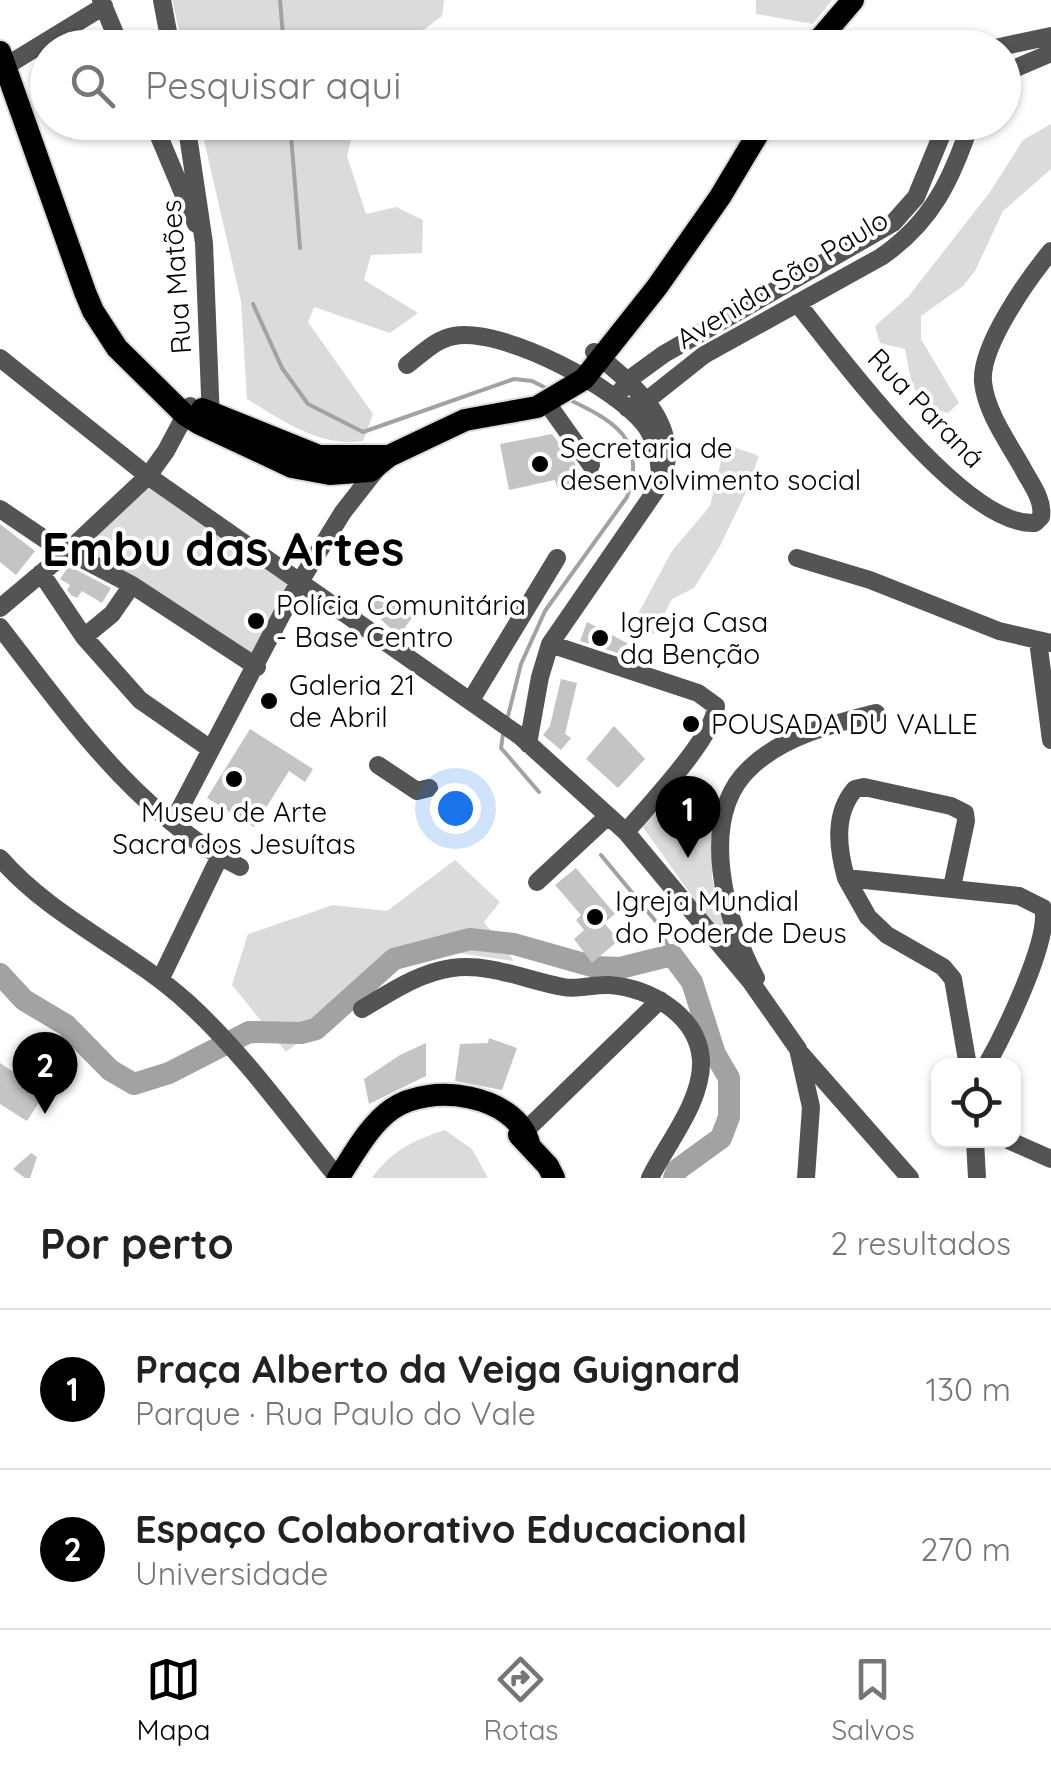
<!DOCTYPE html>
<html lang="pt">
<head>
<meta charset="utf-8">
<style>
	:root { --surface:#fff; --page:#f2f2f2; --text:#222; --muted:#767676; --line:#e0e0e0; --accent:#000 }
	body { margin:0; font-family:Quicksand,sans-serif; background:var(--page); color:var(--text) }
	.controls { position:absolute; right:30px; bottom:30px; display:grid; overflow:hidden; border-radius:20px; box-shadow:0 2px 8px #0004 }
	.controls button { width:90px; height:90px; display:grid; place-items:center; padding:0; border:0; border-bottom:2px solid var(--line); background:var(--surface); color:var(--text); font:50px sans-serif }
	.you { position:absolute; left:455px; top:808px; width:35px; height:35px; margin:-25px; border:8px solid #fff; border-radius:50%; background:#1a73e8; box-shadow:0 0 0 15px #1a73e833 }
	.badge { display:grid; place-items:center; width:65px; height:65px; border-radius:50%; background:var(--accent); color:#fff; font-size:32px; font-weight:700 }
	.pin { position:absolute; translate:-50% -82px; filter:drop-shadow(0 2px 5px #0008) }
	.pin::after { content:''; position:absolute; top:52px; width:35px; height:30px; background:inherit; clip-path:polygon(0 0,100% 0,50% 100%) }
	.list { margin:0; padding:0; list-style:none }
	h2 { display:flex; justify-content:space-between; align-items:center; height:130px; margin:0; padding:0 40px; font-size:42px }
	h2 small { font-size:32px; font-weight:400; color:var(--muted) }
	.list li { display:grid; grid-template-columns:65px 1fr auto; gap:30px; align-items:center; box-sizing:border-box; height:160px; padding:0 40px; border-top:2px solid var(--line) }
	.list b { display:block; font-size:38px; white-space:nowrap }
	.list p { margin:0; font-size:32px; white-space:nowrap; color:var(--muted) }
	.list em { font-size:32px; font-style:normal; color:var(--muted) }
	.icon { flex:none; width:55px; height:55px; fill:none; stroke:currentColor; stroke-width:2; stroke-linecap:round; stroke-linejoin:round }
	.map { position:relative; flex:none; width:1051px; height:1178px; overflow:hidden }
	.search { position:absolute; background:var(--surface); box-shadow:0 2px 8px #0004; left:30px; right:30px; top:30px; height:110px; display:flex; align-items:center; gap:25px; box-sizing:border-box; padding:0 35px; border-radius:55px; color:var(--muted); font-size:38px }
	.sheet { height:450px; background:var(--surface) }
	nav { display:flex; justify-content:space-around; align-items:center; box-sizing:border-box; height:140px; border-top:2px solid var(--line); background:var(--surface); font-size:28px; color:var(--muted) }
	nav a { display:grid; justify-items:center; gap:5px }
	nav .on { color:var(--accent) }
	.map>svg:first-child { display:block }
</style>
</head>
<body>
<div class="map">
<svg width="1051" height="1178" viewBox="0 0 1051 1178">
	<rect width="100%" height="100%" fill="#fff"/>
	<!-- green -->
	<path fill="#dbdbdb" d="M 172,0 L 444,0 L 442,16 L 401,47 L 183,48 Z
		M 756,0 L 832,0 L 813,24 L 756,14 Z
		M 200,123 L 355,123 L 347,156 L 366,214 L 396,207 L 423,220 L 422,253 L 371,255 L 364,280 L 418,313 L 390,333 L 314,307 L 308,322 L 373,414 L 363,441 C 318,447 284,421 247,399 L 241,301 Z
		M 1051,124 L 1051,169 L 1003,211 L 975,271 L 963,286 L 921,316 L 921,339 L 959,403 L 948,413 C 912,405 911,380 905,349 L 880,343 L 875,326 L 908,297 L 990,192 L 1023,140 Z
		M 725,444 L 759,456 L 745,494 L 720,546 L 694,588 L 672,599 L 654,634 L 638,627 L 638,614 L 672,551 L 710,506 Z
		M 149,485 L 294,582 L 253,661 L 84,548 Z
		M 691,779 L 714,807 L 712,877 L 723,919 L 744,969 L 642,826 Z
		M 455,860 L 500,902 L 484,922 L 514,961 L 451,952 L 400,961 L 286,1052 L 232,985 L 248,934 L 333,905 L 387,911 Z
		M 445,1130 L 472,1149 L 488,1178 L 372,1178 C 392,1150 414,1140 445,1130 Z"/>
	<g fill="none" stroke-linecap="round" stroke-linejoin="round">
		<!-- stream -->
		<path stroke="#a2a2a2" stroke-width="4" d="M 280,0 L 284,48
			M 290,122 L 300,248
			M 253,304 L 282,368 L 308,404 L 363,432 L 514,379 L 532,381 L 550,390
			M 507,720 L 521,664 L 545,611 L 627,497 C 648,439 614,421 568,399
			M 503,734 L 501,748 L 539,792
			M 601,855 L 658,924 L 672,955"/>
		<!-- river -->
		<path stroke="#a2a2a2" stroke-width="22" d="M 0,974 L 24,1000 L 66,1025 L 110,1070 L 134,1084 L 169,1073 L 249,1032 L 301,1033 L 316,1029 L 394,959 L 470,939 L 514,944 L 595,967 L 620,968 L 672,955 L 692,982 L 715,1054 L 729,1078 L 729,1117 L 721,1138 L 677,1170 L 674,1178"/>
	</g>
	<!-- building -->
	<path fill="#c4c4c4" d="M 552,434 L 576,465 L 578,474 L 591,477 L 600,475 L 600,479 L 557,487 L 555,480 L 509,490 L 500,444 Z
		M 0,524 L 35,551 L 16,575 L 0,562 Z
		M 69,566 L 111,588 L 102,603 L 82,591 L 77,598 L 71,595 L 67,590 L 70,585 L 60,579 Z
		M 381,592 L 414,615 L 399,636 L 368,608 Z
		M 587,622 L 627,643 L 624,655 L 580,641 Z
		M 561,679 L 577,683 L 565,734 L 571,738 L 561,750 L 543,735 L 550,726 Z
		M 614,726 L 645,759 L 618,788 L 586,759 Z
		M 250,729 L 313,769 L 305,782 L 289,771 L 254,827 L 207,798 Z
		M 576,868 L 615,914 L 604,923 L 619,940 L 592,963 L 574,939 L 584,930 L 576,920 L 581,915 L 555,885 Z
		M 489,1038 L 517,1048 L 502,1090 L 455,1081 L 460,1044 L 488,1043 Z
		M 426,1043 L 426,1076 L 369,1104 L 364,1079 L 400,1055 Z
		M 0,1063 L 45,1093 L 27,1121 L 0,1104 Z
		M 31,1153 L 37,1157 L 30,1178 L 25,1178 L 13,1169 Z"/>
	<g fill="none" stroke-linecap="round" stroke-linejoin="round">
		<!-- major casing -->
		<g stroke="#dbdbdb" stroke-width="26">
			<path id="major" d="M 812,48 L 853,0
				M 0,52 L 85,292 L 93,311 L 117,348 L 185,415 L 198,423 L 292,467 L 330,474 L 370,471 L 389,456 L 465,420 L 537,407 L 584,379 L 657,287 L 720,197 L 765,122
				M 202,409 L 319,456 L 389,456
				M 519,1135 L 548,1166 L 554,1178
				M 338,1178 C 353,1156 369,1125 392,1109 C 430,1082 515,1094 529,1143"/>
		</g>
		<!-- minor -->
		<path stroke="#545454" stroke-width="18" d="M 101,0 L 121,48
			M 162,0 L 171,48
			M 995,48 L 1051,36
			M 6,66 L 104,6
			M 1004,73 L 1051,53
			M 153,122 L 196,224
			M 186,122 L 204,243 L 211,420
			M 797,303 C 839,355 965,528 1035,523 L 1041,517 C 1044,499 1030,483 1022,467 C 1008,442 986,412 983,382 C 980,346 1028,279 1051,251
			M 0,358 L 148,476 L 520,736 L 626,832 L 751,982 L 798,1049 L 811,1107 L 806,1178
			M 407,365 C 422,354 436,339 454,336 C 503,327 619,388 647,428 C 656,442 659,457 660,473
			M 615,398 L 631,378 L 664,354 L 893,223 L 916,197 L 947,122
			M 547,403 L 591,465
			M 627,408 L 646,401 L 704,355 L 881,257 C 932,222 952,179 971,122
			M 0,509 L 46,540 L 132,585 L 257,667
			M 797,558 L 870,580 L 999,631 L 1051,643
			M 41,573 L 84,637 L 140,700 L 209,748
			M 0,608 L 69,550 L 148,476 L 166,451 L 190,406
			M 0,627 C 69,716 137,815 240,867
			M 84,637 L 112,614 L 132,585
			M 1038,641 L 1051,740
			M 550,644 L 698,693 L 716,706 C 715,736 647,807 626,832
			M 471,700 L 557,558
			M 528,744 L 540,677 L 550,644 L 661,483 C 684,425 636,387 594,352
			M 378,765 L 417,791 L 429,788
			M 173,822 L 293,593 L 343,512 L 379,466
			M 0,858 C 53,919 129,949 188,1003 C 244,1054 290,1119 338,1178
			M 846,878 C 838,849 833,814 855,789 L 864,787 L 951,806 L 965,813 L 966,821 L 952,887
			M 537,882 L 608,816
			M 756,978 C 726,923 696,818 750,768 C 783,736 833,724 876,713
			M 160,980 L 220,856
			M 362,1009 C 391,992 418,973 452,968 C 490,963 526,980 563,987 C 578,990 594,984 609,985 C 650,988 698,1015 701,1060 C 703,1101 667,1143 650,1178
			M 801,1054 L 910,1178
			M 968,1066 L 953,979 L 943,967 L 887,935 L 868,917 L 846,878 L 1019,896 L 1043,908
			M 986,1066 C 1003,1036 1051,939 1043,908
			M 520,1136 L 660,1000
			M 975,1140 L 977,1178
			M 1008,1140 L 1051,1159"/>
		<!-- major -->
		<use href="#major" stroke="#000" stroke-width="22"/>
	</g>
	<!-- markers -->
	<g fill="#000" stroke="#fff" stroke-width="4">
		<circle cx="540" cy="464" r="10"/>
		<circle cx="256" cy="621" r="10"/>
		<circle cx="600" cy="638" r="10"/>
		<circle cx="269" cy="701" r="10"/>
		<circle cx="691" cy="724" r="10"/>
		<circle cx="234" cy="779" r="10"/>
		<circle cx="595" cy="917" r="10"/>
	</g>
	<g text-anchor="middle" stroke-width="8" stroke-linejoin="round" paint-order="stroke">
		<!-- street labels -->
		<g font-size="28" fill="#000" stroke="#fff">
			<text transform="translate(176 277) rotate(-94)" y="10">Rua Matões</text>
			<text transform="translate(782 279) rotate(-31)" y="10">Avenida São Paulo</text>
			<text transform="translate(926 408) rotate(46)" y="10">Rua Paraná</text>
		</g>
		<!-- poi labels -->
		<g font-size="28" fill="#000" stroke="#fff" text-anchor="start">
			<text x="560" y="458">Secretaria de<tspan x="560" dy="32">desenvolvimento social</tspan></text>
			<text x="276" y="615">Polícia Comunitária<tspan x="276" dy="32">- Base Centro</tspan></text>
			<text x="620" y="632">Igreja Casa<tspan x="620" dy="32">da Benção</tspan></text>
			<text x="289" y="695">Galeria 21<tspan x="289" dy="32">de Abril</tspan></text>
			<text x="711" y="734">POUSADA DU VALLE</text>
			<text x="234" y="822" text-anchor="middle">Museu de Arte<tspan x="234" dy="32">Sacra dos Jesuítas</tspan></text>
			<text x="615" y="911">Igreja Mundial<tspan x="615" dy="32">do Poder de Deus</tspan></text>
		</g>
		<!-- town labels -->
		<g font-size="48" font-weight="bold" fill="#000" stroke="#fff">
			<text x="223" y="566">Embu das Artes</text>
		</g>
	</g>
</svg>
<div class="controls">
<button><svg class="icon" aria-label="locate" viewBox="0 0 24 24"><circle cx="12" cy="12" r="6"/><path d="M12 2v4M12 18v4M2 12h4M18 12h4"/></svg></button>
</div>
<div class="you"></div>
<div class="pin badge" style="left:688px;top:858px">1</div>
<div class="pin badge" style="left:45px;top:1114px">2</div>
<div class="search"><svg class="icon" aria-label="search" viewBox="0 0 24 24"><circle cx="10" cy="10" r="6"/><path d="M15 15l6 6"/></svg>Pesquisar aqui</div>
</div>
<section class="sheet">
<h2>Por perto<small>2 resultados</small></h2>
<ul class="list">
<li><span class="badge">1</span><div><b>Praça Alberto da Veiga Guignard</b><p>Parque · Rua Paulo do Vale</p></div><em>130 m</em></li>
<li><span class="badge">2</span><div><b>Espaço Colaborativo Educacional</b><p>Universidade</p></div><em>270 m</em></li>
</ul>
</section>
<nav>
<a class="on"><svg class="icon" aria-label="map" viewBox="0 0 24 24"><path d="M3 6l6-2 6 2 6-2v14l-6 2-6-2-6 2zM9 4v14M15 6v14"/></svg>Mapa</a>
<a><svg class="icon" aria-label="directions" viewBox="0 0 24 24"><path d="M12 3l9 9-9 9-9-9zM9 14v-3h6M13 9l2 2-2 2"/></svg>Rotas</a>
<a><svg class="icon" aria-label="saved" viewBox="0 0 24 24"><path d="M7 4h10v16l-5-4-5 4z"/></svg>Salvos</a>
</nav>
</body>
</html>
